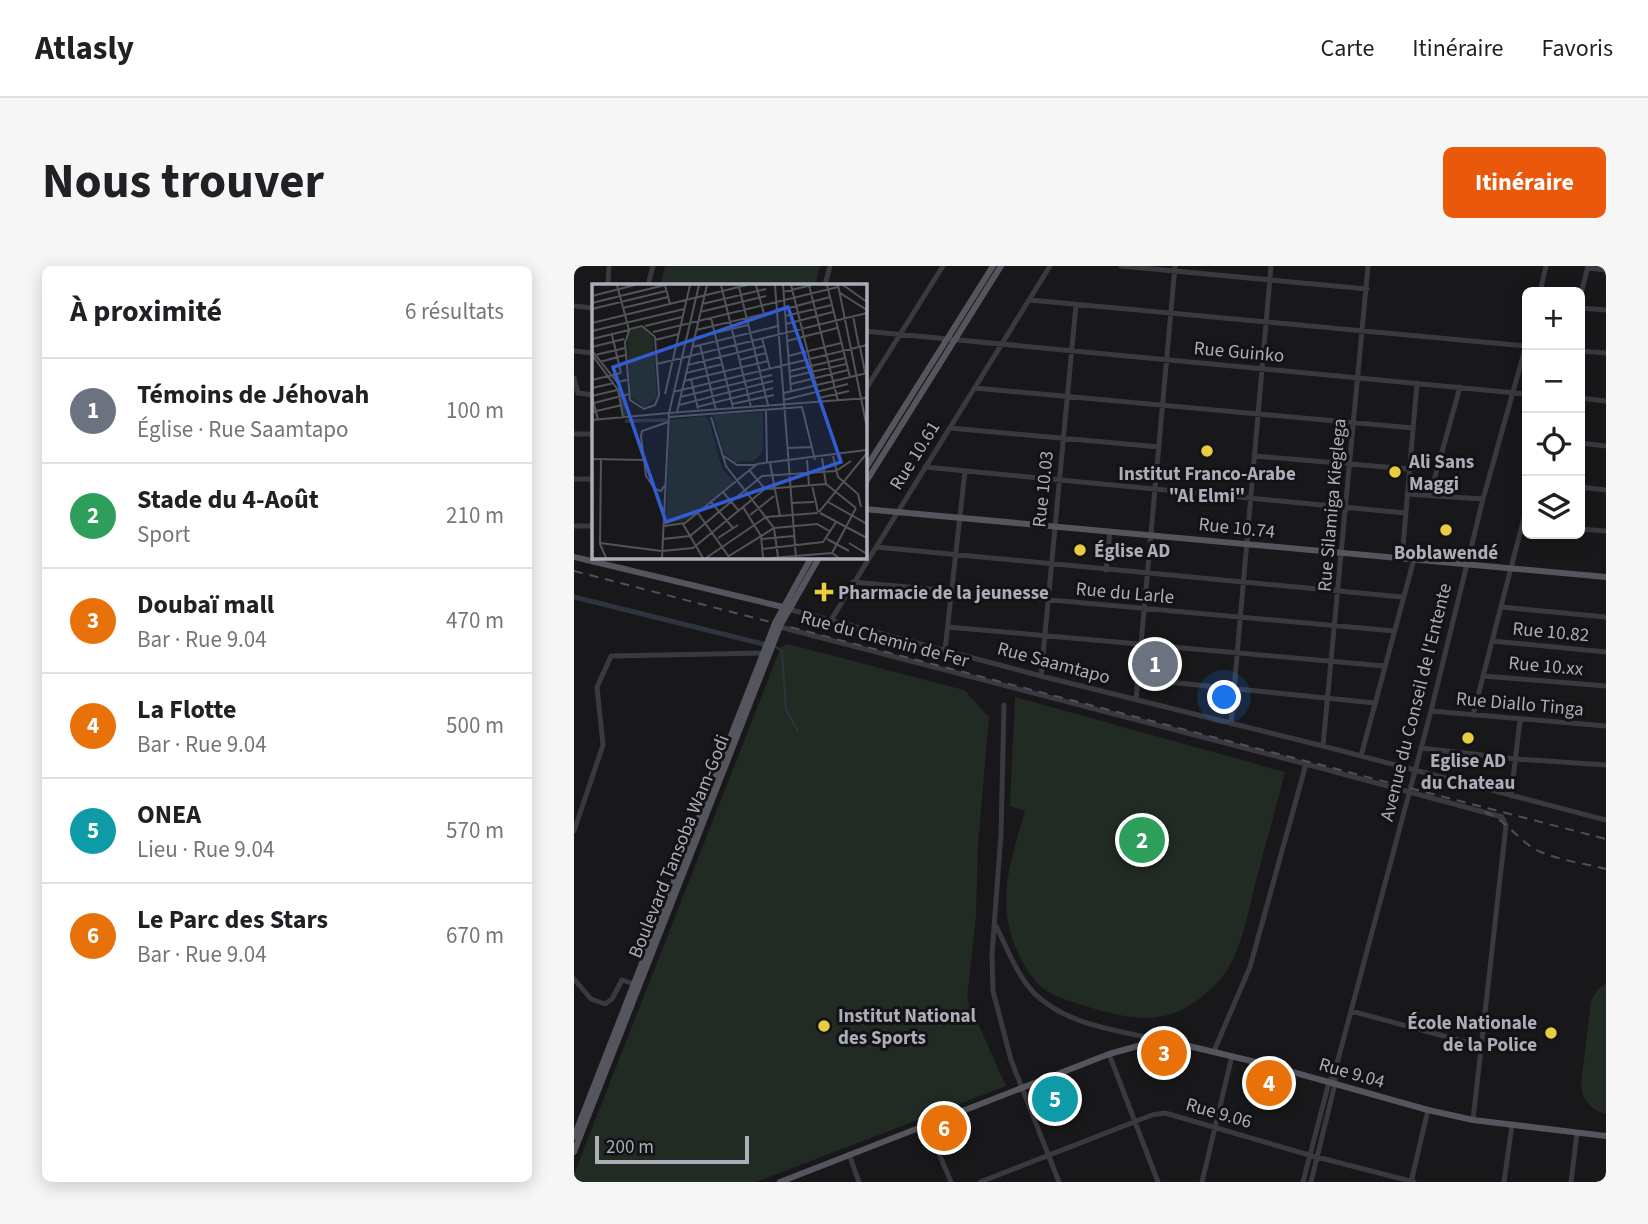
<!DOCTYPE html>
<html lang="fr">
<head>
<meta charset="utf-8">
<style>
	:root { --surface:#fff; --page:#f6f6f6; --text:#202124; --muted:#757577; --line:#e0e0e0; --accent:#ea580c }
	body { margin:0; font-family:"Source Sans 3",sans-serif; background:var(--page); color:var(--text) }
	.controls { position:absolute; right:21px; top:21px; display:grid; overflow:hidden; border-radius:10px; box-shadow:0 4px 18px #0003 }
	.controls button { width:63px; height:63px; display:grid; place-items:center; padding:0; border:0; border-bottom:2px solid var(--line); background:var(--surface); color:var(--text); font:35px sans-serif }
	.scale { position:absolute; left:21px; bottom:18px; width:154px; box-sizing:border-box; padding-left:7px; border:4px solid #abadb9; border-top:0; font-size:19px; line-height:24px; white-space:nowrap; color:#abadb9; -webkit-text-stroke:5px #131315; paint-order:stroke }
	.you { position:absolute; left:651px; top:432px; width:24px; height:24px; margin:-18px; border:5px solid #fff; border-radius:50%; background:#1a73e8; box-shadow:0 0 0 10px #1a73e833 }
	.badge { display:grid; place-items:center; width:46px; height:46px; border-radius:50%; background:var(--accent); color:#fff; font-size:23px; font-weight:700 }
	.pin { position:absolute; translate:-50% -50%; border:4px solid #fff; box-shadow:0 2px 7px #0006 }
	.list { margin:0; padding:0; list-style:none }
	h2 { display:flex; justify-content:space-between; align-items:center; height:91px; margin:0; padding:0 28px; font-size:30px }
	h2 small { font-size:23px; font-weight:400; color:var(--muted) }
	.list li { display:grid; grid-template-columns:46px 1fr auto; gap:21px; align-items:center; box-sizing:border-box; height:105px; padding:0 28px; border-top:2px solid var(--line) }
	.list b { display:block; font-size:26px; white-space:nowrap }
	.list p { margin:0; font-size:23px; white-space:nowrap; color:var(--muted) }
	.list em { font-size:23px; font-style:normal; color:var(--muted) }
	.icon { flex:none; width:38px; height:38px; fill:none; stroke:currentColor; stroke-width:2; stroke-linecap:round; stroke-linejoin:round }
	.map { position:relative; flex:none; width:1032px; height:916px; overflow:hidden; border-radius:10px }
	header { display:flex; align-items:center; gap:42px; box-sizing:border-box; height:98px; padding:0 35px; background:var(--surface); border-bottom:2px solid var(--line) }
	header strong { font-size:33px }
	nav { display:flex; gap:38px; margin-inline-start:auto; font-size:24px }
	.intro { display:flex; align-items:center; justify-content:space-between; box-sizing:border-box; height:168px; padding:0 42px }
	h1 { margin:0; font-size:49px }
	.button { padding:18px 32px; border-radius:10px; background:var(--accent); color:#fff; font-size:24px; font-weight:700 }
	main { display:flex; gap:42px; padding:0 42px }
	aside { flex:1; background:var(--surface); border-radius:10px; box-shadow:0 4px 18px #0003 }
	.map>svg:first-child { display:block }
</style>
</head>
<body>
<header>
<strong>Atlasly</strong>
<nav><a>Carte</a><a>Itinéraire</a><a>Favoris</a></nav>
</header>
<div class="intro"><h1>Nous trouver</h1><a class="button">Itinéraire</a></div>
<main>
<aside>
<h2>À proximité<small>6 résultats</small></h2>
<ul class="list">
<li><span class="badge" style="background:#6b7280">1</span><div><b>Témoins de Jéhovah</b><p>Église · Rue Saamtapo</p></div><em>100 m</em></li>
<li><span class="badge" style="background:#2e9e5b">2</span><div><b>Stade du 4-Août</b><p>Sport</p></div><em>210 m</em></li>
<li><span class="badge" style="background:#e8710a">3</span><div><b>Doubaï mall</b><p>Bar · Rue 9.04</p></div><em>470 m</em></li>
<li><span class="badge" style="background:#e8710a">4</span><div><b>La Flotte</b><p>Bar · Rue 9.04</p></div><em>500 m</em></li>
<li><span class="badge" style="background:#0f9aa8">5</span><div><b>ONEA</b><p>Lieu · Rue 9.04</p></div><em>570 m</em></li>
<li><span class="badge" style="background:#e8710a">6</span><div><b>Le Parc des Stars</b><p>Bar · Rue 9.04</p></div><em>670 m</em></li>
</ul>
</aside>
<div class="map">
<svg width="1032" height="916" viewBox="0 0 1032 916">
	<rect width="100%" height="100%" fill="#18181a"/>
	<!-- green -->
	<path fill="#222a24" d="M 91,0 L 246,0 L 241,19 L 86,19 Z
		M 214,378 L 390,424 L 415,451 L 404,578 L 402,649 L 393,733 L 432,820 L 182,916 L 0,916 L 0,908 L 207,381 Z
		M 441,431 L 711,506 C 702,542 692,578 682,614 C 673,649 668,690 643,717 C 599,762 565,756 511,740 C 495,735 474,729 463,717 C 449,701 437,676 434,655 C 427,618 441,581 451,545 L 436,540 Z
		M 1032,718 L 1032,848 C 1016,844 1008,834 1007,818 L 1017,735 L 1024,723 Z"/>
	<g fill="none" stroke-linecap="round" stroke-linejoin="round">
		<!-- stream -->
		<path stroke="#2e343d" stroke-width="2" d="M 202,381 L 208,385 L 212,444 L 224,465"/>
		<!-- canal -->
		<path stroke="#2e343d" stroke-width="5" d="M 0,331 L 189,378"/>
		<!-- minor -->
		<path stroke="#39393f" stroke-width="5" d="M 547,0 L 793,23
			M 1014,2 L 1032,4
			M 34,19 L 35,0
			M 74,19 L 79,0
			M 251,19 L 256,0
			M 966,26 L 972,0
			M 1006,32 L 1014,0
			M 456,34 L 952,80
			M 0,40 L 19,42
			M 1006,42 L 1032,44
			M 290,65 L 953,128
			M 0,85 L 19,87
			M 1006,85 L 1032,87
			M 0,112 L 4,127 L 19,129
			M 400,122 L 839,162
			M 290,126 L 369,0
			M 1006,132 L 1032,135
			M 376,162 L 585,181
			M 0,168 L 19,168
			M 1006,177 L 1032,180
			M 681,190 L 835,203
			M 351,201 L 831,247
			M 0,213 L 19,213
			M 1006,221 L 1032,224
			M 833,228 L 909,233
			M 856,229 L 886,121
			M 0,260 L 19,260
			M 1006,263 L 1032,265
			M 302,281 L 828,331
			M 828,292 L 843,117
			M 532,304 L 536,265
			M 279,316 L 820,365
			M 927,341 L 1032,351
			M 214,343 L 467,410 L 749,480 L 1032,554
			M 257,354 L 476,0
			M 206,361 L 732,498 L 928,551 L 932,559 L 899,854
			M 374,361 L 810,400
			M 918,375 L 1032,386
			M 371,384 L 391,205
			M 467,410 L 502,39
			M 910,410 L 1032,420
			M 564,413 L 801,437
			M 562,434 L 601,0
			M 430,439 L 427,568 L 418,688 L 419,725 L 437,794 L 485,916
			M 857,445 L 1032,460
			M 899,449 L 953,240
			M 657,458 L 697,0
			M 749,480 L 794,0
			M 847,482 L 942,493 L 1032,499
			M 787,490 L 840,293
			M 937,530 L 946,454
			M 0,565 L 29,479 L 23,421 L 37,390 L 190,387
			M 422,660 C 433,682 443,709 460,727 C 492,759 544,765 587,774
			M 0,713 L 17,733 L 31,738 L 38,733 L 48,714 L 60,718
			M 777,745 L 907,780
			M 640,785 L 676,701 L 732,498
			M 535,788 L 584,916
			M 353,859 L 377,916
			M 275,888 L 285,916
			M 406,916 L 578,849 L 591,847 L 735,889 L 840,916
			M 628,916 L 658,790
			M 729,916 L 755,816 L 761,805 L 857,445 L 909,233 L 953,76
			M 737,916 L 761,818 L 761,807
			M 837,916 L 854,844
			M 930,916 L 938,859
			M 997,916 L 1003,867"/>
		<!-- major -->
		<path stroke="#55565d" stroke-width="6" d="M 290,205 L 419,0
			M 290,219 L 427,0
			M 290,243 L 1032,311
			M 0,291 L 209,341
			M 0,871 L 201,357 L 238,290
			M 0,886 L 207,358 L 246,290
			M 206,916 L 535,788 L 575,777 L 598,776 L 694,799 L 854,844 L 899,854 L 1032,870"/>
		<!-- rail -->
		<path stroke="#505158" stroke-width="2" stroke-dasharray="9 7" stroke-linecap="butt" d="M 0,305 L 1032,573
			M 911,546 C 929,553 941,569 956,580 C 974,593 1010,597 1032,603"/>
	</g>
	<!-- markers -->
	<g fill="#ebcb3f" stroke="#131315" stroke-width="2.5">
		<circle cx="633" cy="185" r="7"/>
		<circle cx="821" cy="206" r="7"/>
		<circle cx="872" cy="264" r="7"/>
		<circle cx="506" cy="284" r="7"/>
		<path d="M246.5 315.5h7v7h7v7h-7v7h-7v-7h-7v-7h7z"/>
		<circle cx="894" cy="472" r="7"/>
		<circle cx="250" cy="760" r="7"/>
		<circle cx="977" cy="767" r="7"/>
	</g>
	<g text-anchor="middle" stroke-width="6" stroke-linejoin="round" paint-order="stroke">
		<!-- street labels -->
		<g font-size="19" fill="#abadb9" stroke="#131315">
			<text transform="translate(665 85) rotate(5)" y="7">Rue Guinko</text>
			<text transform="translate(340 189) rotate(-58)" y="7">Rue 10.61</text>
			<text transform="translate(468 223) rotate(-84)" y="7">Rue 10.03</text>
			<text transform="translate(757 239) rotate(-85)" y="7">Rue Silamiga Kieglega</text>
			<text transform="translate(663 261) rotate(6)" y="7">Rue 10.74</text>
			<text transform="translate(551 326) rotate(5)" y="7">Rue du Larle</text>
			<text transform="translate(977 365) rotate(5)" y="7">Rue 10.82</text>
			<text transform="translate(311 372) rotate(15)" y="7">Rue du Chemin de Fer</text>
			<text transform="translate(480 396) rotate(15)" y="7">Rue Saamtapo</text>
			<text transform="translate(972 399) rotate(5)" y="7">Rue 10.xx</text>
			<text transform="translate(841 436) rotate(-76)" y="7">Avenue du Conseil de l'Entente</text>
			<text transform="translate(946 437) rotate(5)" y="7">Rue Diallo Tinga</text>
			<text transform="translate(104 580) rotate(-68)" y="7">Boulevard Tansoba Wam-Godi</text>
			<text transform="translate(778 806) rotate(16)" y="7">Rue 9.04</text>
			<text transform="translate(645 846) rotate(16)" y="7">Rue 9.06</text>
		</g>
		<!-- poi labels -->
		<g font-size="19" font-weight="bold" fill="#abadb9" stroke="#131315" text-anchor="start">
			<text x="835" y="202">Ali Sans<tspan x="835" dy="22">Maggi</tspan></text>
			<text x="633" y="214" text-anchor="middle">Institut Franco-Arabe<tspan x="633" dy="22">"Al Elmi"</tspan></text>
			<text x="520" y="291">Église AD</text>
			<text x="872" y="293" text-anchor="middle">Boblawendé</text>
			<text x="264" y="333">Pharmacie de la jeunesse</text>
			<text x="894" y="501" text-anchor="middle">Eglise AD<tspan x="894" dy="22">du Chateau</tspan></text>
			<text x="264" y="756">Institut National<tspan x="264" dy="22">des Sports</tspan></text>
			<text x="963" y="763" text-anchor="end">École Nationale<tspan x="963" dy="22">de la Police</tspan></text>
		</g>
	</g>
	<!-- overview -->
	<g transform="translate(18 18)">
		<rect width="275" height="275" fill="#18181a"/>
		<path d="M 50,43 L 61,54 L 65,113 L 53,124 L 39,113 L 35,54 L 41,45 ZM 171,128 L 171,167 L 162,177 L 143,178 L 131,167 L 121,131 ZM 112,132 L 117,136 L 130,185 L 142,197 L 95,236 L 74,240 L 78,136 Z" fill="#222a24"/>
		<path fill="none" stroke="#2e343d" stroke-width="3.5" d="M 27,104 L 33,132M 33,137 L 75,136"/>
		<path fill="none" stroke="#53545a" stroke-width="2" d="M 129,1 L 159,123M 164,1 L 172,30M 183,1 L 204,274M 191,1 L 199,107M 199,1 L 228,117M 217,1 L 246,117M 235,1 L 258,93M 246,1 L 275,144M 251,1 L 275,18M 147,3 L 176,121M 191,8 L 220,1M 248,9 L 275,26M 0,12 L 43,1M 0,19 L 73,1 L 78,20M 110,20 L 174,5M 31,24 L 76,13M 0,25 L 74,7M 193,25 L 238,13M 108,28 L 174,12M 193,32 L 240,21M 261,32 L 267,63M 119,34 L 141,124M 0,39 L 155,1M 194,40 L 241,28M 50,42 L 63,53 L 67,111 L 63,121 L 52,125 L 38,116 L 33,58 L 38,45 ZM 53,42 L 90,33M 104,46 L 185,27M 0,47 L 92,25M 61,48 L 246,3M 20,51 L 29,89M 102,54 L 156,41M 170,54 L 178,85M 0,55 L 37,46 L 25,1M 63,56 L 87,50M 195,57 L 245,44M 108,61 L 124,126M 0,63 L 32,55M 100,63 L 186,42M 268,63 L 273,88M 0,67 L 25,98 L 35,96M 0,71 L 26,106 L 31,133M 3,71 L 33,64M 196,72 L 249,59M 147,76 L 174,69M 8,78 L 33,71M 65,80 L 275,29M 96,81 L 172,62M 198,87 L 253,74M 94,89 L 131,80M 198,93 L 254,80M 99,95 L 106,125M 0,96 L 29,89M 92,97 L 176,77M 199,100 L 256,86M 0,104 L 22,99M 81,108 L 275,61M 192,109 L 275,89M 73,110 L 98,1M 0,112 L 25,106M 0,112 L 6,136M 88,113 L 180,91M 227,114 L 257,107M 192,116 L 256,100M 2,119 L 37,110M 140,120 L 182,111M 87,121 L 181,97M 105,123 L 181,104M 174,125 L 175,179M 0,128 L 30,121M 85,128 L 115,1M 77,129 L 275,114M 77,133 L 210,123 L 223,176M 119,133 L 134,182 L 182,244 L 186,273M 0,136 L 77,129M 196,164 L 220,163M 132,172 L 145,181 L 163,181M 241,172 L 246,193 L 266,210 L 269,223M 230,174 L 234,200 L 264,224M 0,175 L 54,176M 9,176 L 8,260 L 14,274M 215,176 L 217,201M 178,179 L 188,232M 157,186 L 173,205M 73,201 L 69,207 L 63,205 L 54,192 L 49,152 L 50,147 L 76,138M 220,201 L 226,228M 131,208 L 147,227M 119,218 L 141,244M 236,218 L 275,240M 199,219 L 222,218M 151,223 L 169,252 L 171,274M 227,228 L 275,169M 106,229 L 137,273M 228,229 L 275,254M 158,231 L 182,212M 91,240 L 111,274M 72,242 L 93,239 L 165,180 L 274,166M 126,254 L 146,241M 71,255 L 98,252 L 170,192 L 244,187 L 259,177M 170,255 L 202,252M 235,255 L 257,267M 8,259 L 69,267M 257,259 L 275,270M 170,265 L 231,258 L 244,238M 70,267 L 101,264 L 173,205 L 234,200M 240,269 L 264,224M 137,272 L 182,244 L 225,240 L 239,248M 70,274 L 77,129 L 107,1M 114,274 L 174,233 L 226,229M 179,274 L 240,269 L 247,274"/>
		<path fill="#325cd3" fill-opacity="0.15" stroke="#325cd3" stroke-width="3.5" d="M 196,23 L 249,178 L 74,238 L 21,83 Z"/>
		<rect width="275" height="275" fill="none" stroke="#abadb9" stroke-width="3.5"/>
	</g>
</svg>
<div class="controls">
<button>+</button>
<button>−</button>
<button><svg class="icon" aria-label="locate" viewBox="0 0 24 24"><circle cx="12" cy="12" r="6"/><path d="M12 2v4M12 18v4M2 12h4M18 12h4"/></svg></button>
<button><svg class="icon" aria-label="layers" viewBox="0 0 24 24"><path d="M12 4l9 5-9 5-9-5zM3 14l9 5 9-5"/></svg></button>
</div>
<div class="scale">200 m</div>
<div class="you"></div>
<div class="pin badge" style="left:581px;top:398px;background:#6b7280">1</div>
<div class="pin badge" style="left:568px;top:574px;background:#2e9e5b">2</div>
<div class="pin badge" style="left:590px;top:787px;background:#e8710a">3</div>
<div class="pin badge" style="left:695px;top:817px;background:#e8710a">4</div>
<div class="pin badge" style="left:481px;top:833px;background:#0f9aa8">5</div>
<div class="pin badge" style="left:370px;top:862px;background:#e8710a">6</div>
</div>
</main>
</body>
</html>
